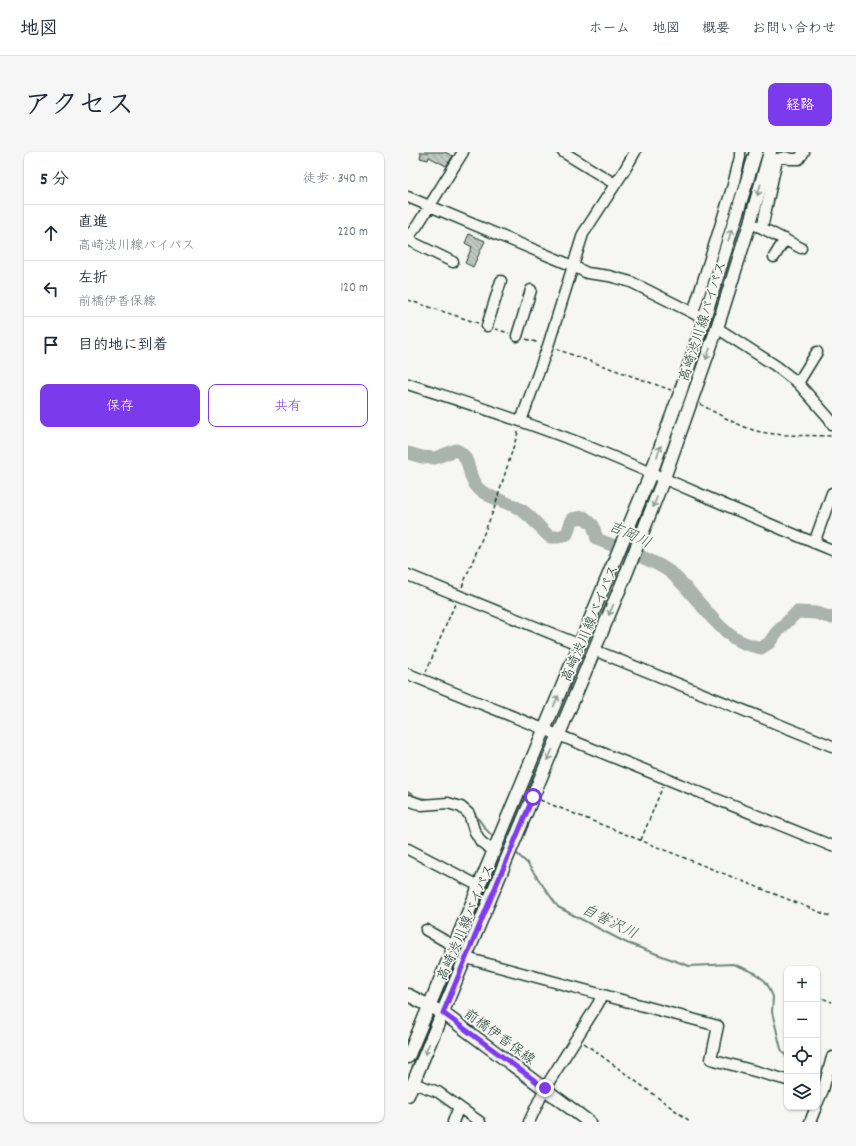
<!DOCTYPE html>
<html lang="ja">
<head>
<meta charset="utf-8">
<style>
	:root { --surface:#fff; --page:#f6f6f7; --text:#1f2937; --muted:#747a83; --line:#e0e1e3; --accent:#7c3aed }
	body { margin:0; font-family:Dekko,"Klee One",sans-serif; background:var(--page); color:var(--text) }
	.controls { position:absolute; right:12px; bottom:12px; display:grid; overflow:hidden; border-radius:8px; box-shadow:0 1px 3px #0004 }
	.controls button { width:36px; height:36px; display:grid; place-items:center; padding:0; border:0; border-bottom:1px solid var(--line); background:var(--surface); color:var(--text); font:20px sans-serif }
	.stop { position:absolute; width:12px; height:12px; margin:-9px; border:3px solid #7c3aed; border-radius:50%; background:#fff }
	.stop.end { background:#7c3aed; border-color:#fff; box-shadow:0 1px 4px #0008 }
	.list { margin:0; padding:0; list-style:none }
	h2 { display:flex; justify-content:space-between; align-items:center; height:52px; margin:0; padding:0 16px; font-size:17px }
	h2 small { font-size:13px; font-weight:400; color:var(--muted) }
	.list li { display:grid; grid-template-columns:26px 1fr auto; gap:12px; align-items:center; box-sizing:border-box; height:56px; padding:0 16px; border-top:1px solid var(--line) }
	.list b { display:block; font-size:15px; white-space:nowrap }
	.list p { margin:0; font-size:13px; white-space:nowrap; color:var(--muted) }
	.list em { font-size:13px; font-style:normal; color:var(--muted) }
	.actions { display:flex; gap:8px; padding:12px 16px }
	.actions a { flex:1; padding:9px 0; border:1px solid var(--accent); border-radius:8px; text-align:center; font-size:14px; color:var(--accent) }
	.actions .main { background:var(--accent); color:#fff }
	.icon { flex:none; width:22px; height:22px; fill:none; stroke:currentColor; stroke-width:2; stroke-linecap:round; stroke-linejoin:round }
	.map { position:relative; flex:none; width:424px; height:970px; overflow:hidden; border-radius:8px }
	header { display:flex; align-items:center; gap:24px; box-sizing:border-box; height:56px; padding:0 20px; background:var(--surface); border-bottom:1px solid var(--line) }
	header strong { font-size:19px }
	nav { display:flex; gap:22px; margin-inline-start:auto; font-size:14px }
	.intro { display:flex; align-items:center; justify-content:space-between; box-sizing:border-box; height:96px; padding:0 24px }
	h1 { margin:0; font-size:28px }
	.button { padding:10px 18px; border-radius:8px; background:var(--accent); color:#fff; font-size:14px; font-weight:700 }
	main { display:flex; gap:24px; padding:0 24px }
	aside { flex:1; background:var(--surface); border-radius:8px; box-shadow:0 1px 3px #0004 }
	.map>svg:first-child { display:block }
</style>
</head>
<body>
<header>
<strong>地図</strong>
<nav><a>ホーム</a><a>地図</a><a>概要</a><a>お問い合わせ</a></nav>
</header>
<div class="intro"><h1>アクセス</h1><a class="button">経路</a></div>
<main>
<aside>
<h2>5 分<small>徒歩 · 340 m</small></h2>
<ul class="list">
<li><svg class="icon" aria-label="ahead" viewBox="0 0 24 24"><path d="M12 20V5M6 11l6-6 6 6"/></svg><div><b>直進</b><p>高崎渋川線バイパス</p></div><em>220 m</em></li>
<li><svg class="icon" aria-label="left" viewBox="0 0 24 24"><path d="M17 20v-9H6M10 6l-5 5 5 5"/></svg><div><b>左折</b><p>前橋伊香保線</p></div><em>120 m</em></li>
<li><svg class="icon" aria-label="arrive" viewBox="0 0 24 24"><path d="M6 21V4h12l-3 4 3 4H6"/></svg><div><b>目的地に到着</b></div></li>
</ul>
<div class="actions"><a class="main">保存</a><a>共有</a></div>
</aside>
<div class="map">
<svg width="424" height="970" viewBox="0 0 424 970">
	<defs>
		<pattern id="building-back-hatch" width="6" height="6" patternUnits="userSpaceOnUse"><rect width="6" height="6" fill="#c1c8c3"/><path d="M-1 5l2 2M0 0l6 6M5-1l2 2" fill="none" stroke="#9ca49f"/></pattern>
	</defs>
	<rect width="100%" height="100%" fill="#f6f6f2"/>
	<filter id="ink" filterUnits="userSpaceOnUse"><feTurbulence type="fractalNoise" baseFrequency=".025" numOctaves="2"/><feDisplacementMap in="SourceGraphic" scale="8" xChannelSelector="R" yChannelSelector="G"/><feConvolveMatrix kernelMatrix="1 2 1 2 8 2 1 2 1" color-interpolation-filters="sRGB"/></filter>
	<g filter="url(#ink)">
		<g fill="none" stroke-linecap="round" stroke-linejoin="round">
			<!-- stream -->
			<path stroke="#72847d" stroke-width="2" d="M 0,640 C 9,647 19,647 30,647
				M 41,647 C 65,646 70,674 87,686
				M 107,700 L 119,711 L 150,755 L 207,785 L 219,791 L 281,814 L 325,812 L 347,821 L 357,829 L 362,837 L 365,845 L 364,860 L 373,897 L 379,906
				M 409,927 L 414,930"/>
			<!-- river -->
			<path stroke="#aab3ae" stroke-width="13" d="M 0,301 L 14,305 L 27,306 L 48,298 C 65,305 57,323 70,336 C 78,345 97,349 108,355 C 122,361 131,376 142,385 L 150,385 L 159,382 L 164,367 L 176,365 L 185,373 L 189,387 C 210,396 245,407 262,420 C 287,441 302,470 329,488 C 336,492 345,494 353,496 L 361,491 L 368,481 L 389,460 L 408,461 L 424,466"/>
		</g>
		<!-- building -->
		<path fill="url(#building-back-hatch)" stroke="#1f3d34" d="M 12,0 L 37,0 L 45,4 L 38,14 L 21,5 L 20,8 L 12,6 L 13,1 Z
			M 61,82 L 77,89 L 65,115 L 57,111 L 64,95 L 57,91 Z"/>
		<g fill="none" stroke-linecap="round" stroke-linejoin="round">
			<!-- minor casing -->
			<g stroke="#1f3d34" stroke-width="13">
				<path id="minor" d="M 155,0 L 207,32
					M 0,45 L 165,114 L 179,121 L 201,124 L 223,130 L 285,161
					M 342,71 L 354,76 L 369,7 L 377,5 L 382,7 L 391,7 L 396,0
					M 354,76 L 393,96
					M 0,85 L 9,74 L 55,0
					M 0,88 L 45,110
					M 366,105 L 377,87
					M 290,164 L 285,161 L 325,33 L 332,5 L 332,0
					M 79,174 L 93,129
					M 309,176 L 368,214 L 390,231 L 421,266 L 424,272
					M 109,184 L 123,138
					M 390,231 L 409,200
					M 0,232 C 55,250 110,267 164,288 C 251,323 337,363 424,398
					M 113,269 L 140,194 L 175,82 L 216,19 L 227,0
					M 406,391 L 424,341
					M 0,423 L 172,493
					M 186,498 L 424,594
					M 0,522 L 424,694
					M 0,648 L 14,653 L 40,651 L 53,655 L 61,662 L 66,678 L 73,690 L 86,699
					M 0,697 L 71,734
					M 18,778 L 46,794
					M 58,806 L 310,874 L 303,907 L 379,928
					M 5,931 L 30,940 L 72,970
					M 409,952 L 415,938 L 424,905
					M 45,970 L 51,955
					M 121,970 L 137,936 L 190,852 L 194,843
					M 402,970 L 408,955"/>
			</g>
			<!-- major casing -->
			<g stroke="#1f3d34" stroke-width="15">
				<path id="major" d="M 0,843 L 35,861 L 181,970
					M 0,905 L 243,321 L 272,241 L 296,167 L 348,0
					M 0,943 L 218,422 L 256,326 L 309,176 L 342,71 L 362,0"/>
			</g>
			<!-- path -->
			<path stroke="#1f3d34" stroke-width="1.5" stroke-dasharray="4 3" stroke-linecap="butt" d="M 0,148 L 70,171
				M 87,177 L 101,181
				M 118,187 L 131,191
				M 148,197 L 263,238
				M 292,252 C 308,261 327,272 345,278 C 369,285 399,283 424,284
				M 54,435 L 86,357 L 111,277
				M 18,520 L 47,452
				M 132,648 L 424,765
				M 233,688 L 255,634
				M 409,844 L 424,850
				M 176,891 L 283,970"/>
			<!-- minor -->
			<use href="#minor" stroke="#f6f6f2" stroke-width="10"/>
			<!-- major -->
			<use href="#major" stroke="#f6f6f2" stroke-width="12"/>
		</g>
		<!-- one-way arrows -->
		<defs><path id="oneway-shaft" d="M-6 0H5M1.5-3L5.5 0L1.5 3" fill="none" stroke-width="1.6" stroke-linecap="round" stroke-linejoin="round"/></defs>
		<g stroke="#8a9a93">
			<use href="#oneway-shaft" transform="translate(351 38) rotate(106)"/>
			<use href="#oneway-shaft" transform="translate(322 83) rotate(-73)"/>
			<use href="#oneway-shaft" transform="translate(300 202) rotate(109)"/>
			<use href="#oneway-shaft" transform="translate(251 299) rotate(-70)"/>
			<use href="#oneway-shaft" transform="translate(247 350) rotate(112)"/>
			<use href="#oneway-shaft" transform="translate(203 458) rotate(113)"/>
			<use href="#oneway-shaft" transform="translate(148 549) rotate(-67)"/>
			<use href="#oneway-shaft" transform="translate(142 603) rotate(113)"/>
			<use href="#oneway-shaft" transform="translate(19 897) rotate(113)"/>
		</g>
	</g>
	<g fill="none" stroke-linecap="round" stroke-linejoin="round" filter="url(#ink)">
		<!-- route -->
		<path stroke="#7c3aed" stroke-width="5" d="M 125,645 L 35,861 L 137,936"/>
	</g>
	<g text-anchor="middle" stroke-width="3.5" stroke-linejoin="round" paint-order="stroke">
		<!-- street labels -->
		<g font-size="14" fill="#1f3d34" stroke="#f6f6f2">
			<text transform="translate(294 169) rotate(-72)" y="5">高崎渋川線バイパス</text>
			<text transform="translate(181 471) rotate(-67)" y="5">高崎渋川線バイパス</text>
			<text transform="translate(57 770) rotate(-67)" y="5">高崎渋川線バイパス</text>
			<text transform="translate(92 884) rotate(36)" y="5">前橋伊香保線</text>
		</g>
		<!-- water labels -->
		<g font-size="15" font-style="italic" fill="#425a52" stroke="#f6f6f2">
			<text transform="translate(222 382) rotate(25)" y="5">吉岡川</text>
			<text transform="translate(202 769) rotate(26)" y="5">自害沢川</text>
		</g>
	</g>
</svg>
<div class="controls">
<button>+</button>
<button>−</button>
<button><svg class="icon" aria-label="locate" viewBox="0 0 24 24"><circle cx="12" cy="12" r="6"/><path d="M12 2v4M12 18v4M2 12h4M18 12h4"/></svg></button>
<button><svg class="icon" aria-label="layers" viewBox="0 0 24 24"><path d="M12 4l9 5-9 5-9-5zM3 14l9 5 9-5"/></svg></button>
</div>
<div class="stop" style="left:125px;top:645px"></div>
<div class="stop end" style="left:137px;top:936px"></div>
</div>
</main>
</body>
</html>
